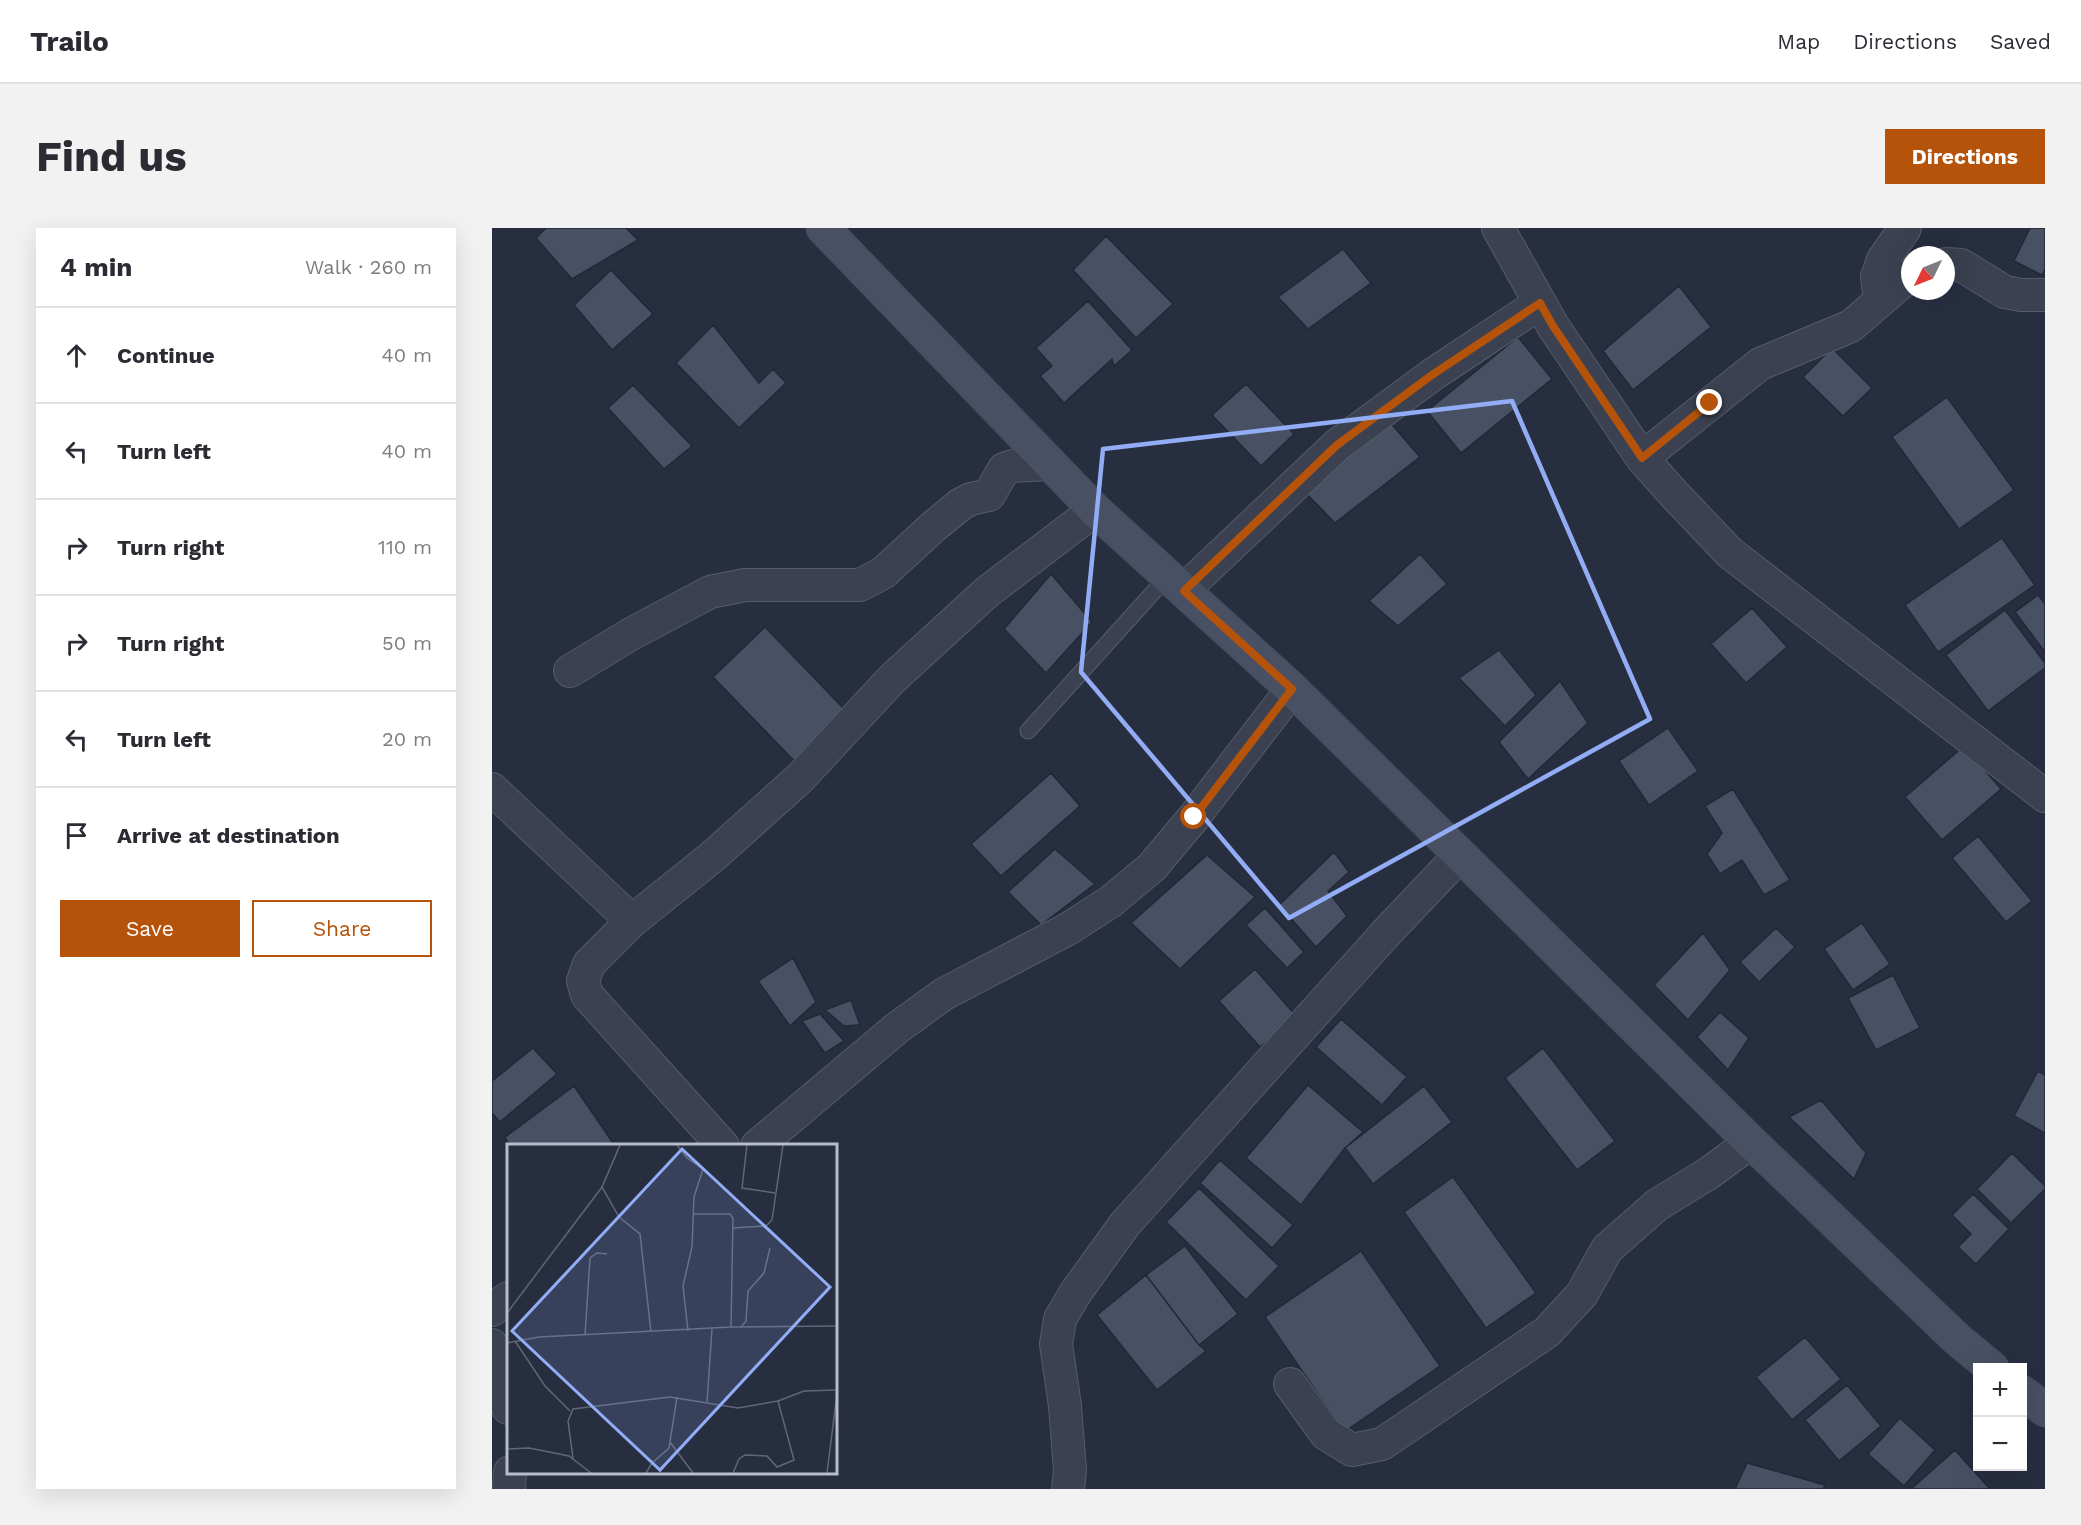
<!DOCTYPE html>
<html lang="en">
<head>
<meta charset="utf-8">
<style>
	:root { --surface:#fff; --page:#f2f2f3; --text:#2b2b33; --muted:#7c7c81; --line:#e1e1e2; --accent:#b45309 }
	body { margin:0; font-family:"Work Sans",sans-serif; background:var(--page); color:var(--text) }
	.controls { position:absolute; right:18px; bottom:18px; display:grid; overflow:hidden; border-radius:0px; box-shadow:0 6px 24px #0002 }
	.controls button { width:54px; height:54px; display:grid; place-items:center; padding:0; border:0; border-bottom:2px solid var(--line); background:var(--surface); color:var(--text); font:30px sans-serif }
	.compass { position:absolute; left:1409px; top:18px; width:54px; height:54px; border-radius:50%; background:var(--surface); box-shadow:0 6px 24px #0002; rotate:227deg }
	.stop { position:absolute; width:18px; height:18px; margin:-14px; border:4px solid #b45309; border-radius:50%; background:#fff }
	.stop.end { background:#b45309; border-color:#fff; box-shadow:0 2px 6px #0008 }
	.list { margin:0; padding:0; list-style:none }
	h2 { display:flex; justify-content:space-between; align-items:center; height:78px; margin:0; padding:0 24px; font-size:26px }
	h2 small { font-size:20px; font-weight:400; color:var(--muted) }
	.list li { display:grid; grid-template-columns:39px 1fr auto; gap:18px; align-items:center; box-sizing:border-box; height:96px; padding:0 24px; border-top:2px solid var(--line) }
	.list b { display:block; font-size:22px; white-space:nowrap }
	.list em { font-size:20px; font-style:normal; color:var(--muted) }
	.actions { display:flex; gap:12px; padding:18px 24px }
	.actions a { flex:1; padding:14px 0; border:2px solid var(--accent); border-radius:0px; text-align:center; font-size:21px; color:var(--accent) }
	.actions .main { background:var(--accent); color:#fff }
	.icon { flex:none; width:33px; height:33px; fill:none; stroke:currentColor; stroke-width:2; stroke-linecap:round; stroke-linejoin:round }
	.map { position:relative; flex:none; width:1553px; height:1261px; overflow:hidden; border-radius:0px }
	header { display:flex; align-items:center; gap:36px; box-sizing:border-box; height:84px; padding:0 30px; background:var(--surface); border-bottom:2px solid var(--line) }
	header strong { font-size:28px }
	nav { display:flex; gap:33px; margin-inline-start:auto; font-size:21px }
	.intro { display:flex; align-items:center; justify-content:space-between; box-sizing:border-box; height:144px; padding:0 36px }
	h1 { margin:0; font-size:42px }
	.button { padding:15px 27px; border-radius:0px; background:var(--accent); color:#fff; font-size:21px; font-weight:700 }
	main { display:flex; gap:36px; padding:0 36px }
	aside { flex:1; background:var(--surface); border-radius:0px; box-shadow:0 6px 24px #0002 }
	.map>svg:first-child { display:block }
</style>
</head>
<body>
<header>
<strong>Trailo</strong>
<nav><a>Map</a><a>Directions</a><a>Saved</a></nav>
</header>
<div class="intro"><h1>Find us</h1><a class="button">Directions</a></div>
<main>
<aside>
<h2>4 min<small>Walk · 260 m</small></h2>
<ul class="list">
<li><svg class="icon" aria-label="ahead" viewBox="0 0 24 24"><path d="M12 20V5M6 11l6-6 6 6"/></svg><div><b>Continue</b></div><em>40 m</em></li>
<li><svg class="icon" aria-label="left" viewBox="0 0 24 24"><path d="M17 20v-9H6M10 6l-5 5 5 5"/></svg><div><b>Turn left</b></div><em>40 m</em></li>
<li><svg class="icon" aria-label="right" viewBox="0 0 24 24"><path d="M7 20v-9h11M14 6l5 5-5 5"/></svg><div><b>Turn right</b></div><em>110 m</em></li>
<li><svg class="icon" aria-label="right" viewBox="0 0 24 24"><path d="M7 20v-9h11M14 6l5 5-5 5"/></svg><div><b>Turn right</b></div><em>50 m</em></li>
<li><svg class="icon" aria-label="left" viewBox="0 0 24 24"><path d="M17 20v-9H6M10 6l-5 5 5 5"/></svg><div><b>Turn left</b></div><em>20 m</em></li>
<li><svg class="icon" aria-label="arrive" viewBox="0 0 24 24"><path d="M6 21V4h12l-3 4 3 4H6"/></svg><div><b>Arrive at destination</b></div></li>
</ul>
<div class="actions"><a class="main">Save</a><a>Share</a></div>
</aside>
<div class="map">
<svg width="1553" height="1261" viewBox="0 0 1553 1261">
	<rect width="100%" height="100%" fill="#272e40"/>
	<!-- building -->
	<path fill="#485064" stroke="#212837" stroke-width="1.5" d="M 54,0 L 134,0 L 146,12 L 80,51 L 44,10 Z
		M 1538,0 L 1553,0 L 1553,41 L 1550,47 L 1522,33 Z
		M 614,8 L 681,76 L 644,110 L 581,42 Z
		M 851,21 L 879,55 L 816,101 L 786,69 Z
		M 119,42 L 161,86 L 120,122 L 82,77 Z
		M 1187,58 L 1219,99 L 1141,162 L 1111,123 Z
		M 596,73 L 640,122 L 622,138 L 620,131 L 572,175 L 548,148 L 560,138 L 544,120 Z
		M 221,97 L 267,155 L 281,141 L 294,155 L 247,200 L 184,135 Z
		M 1026,109 L 1060,151 L 969,225 L 935,183 Z
		M 1340,120 L 1380,160 L 1351,188 L 1311,149 Z
		M 754,156 L 802,206 L 769,238 L 720,187 Z
		M 141,157 L 200,218 L 172,241 L 116,180 Z
		M 1455,169 L 1522,262 L 1467,301 L 1400,209 Z
		M 896,192 L 928,229 L 843,295 L 812,263 Z
		M 1510,310 L 1543,357 L 1446,424 L 1413,377 Z
		M 928,326 L 955,356 L 906,398 L 877,373 Z
		M 559,346 L 600,394 L 554,445 L 512,401 Z
		M 1546,367 L 1553,376 L 1553,424 L 1523,384 Z
		M 1260,380 L 1295,419 L 1254,455 L 1219,416 Z
		M 1513,382 L 1553,435 L 1553,440 L 1496,483 L 1454,427 Z
		M 273,399 L 357,486 L 308,539 L 221,449 Z
		M 1007,422 L 1044,467 L 1013,498 L 967,450 Z
		M 1068,453 L 1096,495 L 1036,551 L 1007,514 Z
		M 1176,500 L 1206,543 L 1157,577 L 1127,533 Z
		M 1472,518 L 1509,561 L 1450,612 L 1413,569 Z
		M 559,545 L 588,578 L 509,648 L 479,616 Z
		M 1241,561 L 1298,652 L 1272,667 L 1250,632 L 1228,646 L 1215,626 L 1230,605 L 1213,578 Z
		M 1486,608 L 1540,673 L 1514,694 L 1460,630 Z
		M 563,621 L 603,656 L 549,697 L 516,664 Z
		M 842,624 L 857,644 L 836,663 L 855,688 L 824,719 L 787,677 Z
		M 715,627 L 763,669 L 688,741 L 639,695 Z
		M 773,680 L 812,724 L 795,740 L 754,697 Z
		M 1370,695 L 1398,736 L 1361,762 L 1332,721 Z
		M 1284,700 L 1303,719 L 1267,754 L 1248,734 Z
		M 1211,705 L 1238,742 L 1196,792 L 1162,757 Z
		M 301,730 L 324,774 L 298,798 L 266,753 Z
		M 763,741 L 805,789 L 768,819 L 727,773 Z
		M 1401,747 L 1428,800 L 1384,822 L 1356,770 Z
		M 359,772 L 368,797 L 352,798 L 333,782 Z
		M 1228,784 L 1257,810 L 1236,842 L 1205,809 Z
		M 328,786 L 352,813 L 333,825 L 310,793 Z
		M 849,791 L 915,849 L 890,877 L 824,819 Z
		M 41,820 L 65,846 L 8,894 L 0,885 L 0,853 Z
		M 1051,820 L 1123,913 L 1085,942 L 1013,850 Z
		M 1546,843 L 1553,847 L 1553,905 L 1522,888 Z
		M 816,857 L 871,904 L 853,920 L 809,977 L 754,930 Z
		M 82,858 L 123,918 L 18,918 L 13,909 Z
		M 932,858 L 960,894 L 881,956 L 853,920 Z
		M 1329,872 L 1374,925 L 1362,951 L 1297,889 Z
		M 1520,925 L 1553,958 L 1553,961 L 1519,995 L 1485,961 Z
		M 728,932 L 801,997 L 780,1020 L 708,955 Z
		M 961,949 L 1044,1065 L 994,1100 L 912,984 Z
		M 707,960 L 787,1038 L 754,1072 L 674,994 Z
		M 1481,966 L 1517,1001 L 1484,1036 L 1466,1019 L 1479,1006 L 1460,987 Z
		M 693,1018 L 746,1086 L 707,1117 L 654,1047 Z
		M 869,1023 L 948,1138 L 852,1204 L 773,1089 Z
		M 654,1047 L 707,1117 L 714,1123 L 665,1162 L 605,1087 Z
		M 1313,1109 L 1349,1151 L 1300,1192 L 1264,1149 Z
		M 1355,1157 L 1389,1198 L 1347,1233 L 1313,1192 Z
		M 1408,1190 L 1443,1222 L 1412,1258 L 1376,1226 Z
		M 1463,1222 L 1498,1261 L 1419,1261 Z
		M 1255,1235 L 1333,1257 L 1331,1261 L 1243,1261 Z"/>
	<g fill="none" stroke-linecap="round" stroke-linejoin="round">
		<!-- lane casing -->
		<g stroke="#555c6a" stroke-width="17">
			<path id="lane" d="M 536,503 L 676,348"/>
		</g>
		<!-- street casing -->
		<g stroke="#555c6a" stroke-width="34">
			<path id="street" d="M 1006,0 L 1061,98 L 1150,230 L 1181,265 L 1238,325 L 1553,568
				M 1454,36 L 1469,37 L 1513,64 L 1529,67 L 1553,67
				M 1388,73 L 1385,49 L 1391,32 L 1413,0
				M 1150,230 L 1268,136 L 1359,98 L 1418,47
				M 692,362 L 845,217 L 940,147 L 1048,75
				M 78,443 L 139,406 L 218,364 L 253,357 L 368,357 L 391,345 L 441,299 L 469,276 L 479,271 L 497,267 L 512,241 L 521,238 L 558,236
				M 0,561 L 140,693
				M 231,918 L 95,767 L 91,753 L 97,736 L 140,693 L 220,629 L 308,550 L 400,451 L 495,364 L 603,282
				M 265,918 L 405,800 L 452,766 L 576,701 L 618,674 L 660,639 L 702,589 L 800,461
				M 0,1082 L 16,1070
				M 0,1117 L 16,1180
				M 798,1156 L 834,1206 L 860,1222 L 890,1216 L 1055,1104 L 1090,1066 L 1115,1021 L 1165,977 L 1217,945 L 1259,914
				M 17,1261 L 18,1244
				M 576,1261 L 578,1242 L 573,1178 L 564,1116 L 568,1091 L 584,1064 L 633,996 L 894,705 L 968,627"/>
		</g>
		<!-- secondary casing -->
		<g stroke="#444a59" stroke-width="35">
			<path id="secondary" d="M 331,0 L 603,282 L 800,461 L 1259,914 L 1465,1111 L 1500,1140
				M 1530,1164 L 1553,1182"/>
		</g>
		<!-- lane -->
		<use href="#lane" stroke="#3b4150" stroke-width="15"/>
		<!-- street -->
		<use href="#street" stroke="#3b4150" stroke-width="32"/>
		<!-- secondary -->
		<use href="#secondary" stroke="#495063" stroke-width="33"/>
	</g>
	<g fill="none" stroke-linecap="round" stroke-linejoin="round">
		<!-- route -->
		<path stroke="#b45309" stroke-width="8" d="M 702,589 L 800,461 L 692,363 L 845,217 L 940,147 L 1048,75 L 1061,98 L 1150,230 L 1218,175"/>
	</g>
	<!-- marked area -->
	<path fill="none" stroke="#92adf5" stroke-width="4.5" stroke-linejoin="round" d="M 1020,173 L 1158,491 L 797,690 L 589,444 L 611,221 Z"/>
	<!-- overview -->
	<g transform="translate(15 916)">
		<rect width="330" height="330" fill="#272e40"/>
		<path fill="none" stroke="#616777" stroke-width="1.5" d="M 170,1 L 180,14 L 196,25 L 187,53 L 185,103 L 176,142 L 181,187M 240,1 L 235,44 L 268,49M 95,43 L 112,73 L 133,90 L 144,188M 187,70 L 223,70 L 226,74 L 224,183M 226,84 L 259,82 L 265,76 L 276,1M 0,169 L 95,43 L 113,1M 234,183 L 239,177 L 241,147 L 257,129 L 263,104M 78,191 L 83,114 L 90,109 L 100,110M 8,197 L 38,242 L 63,267M 0,199 L 32,193 L 224,183 L 330,182M 200,258 L 205,185M 163,298 L 186,329M 0,305 L 22,304 L 62,312 L 84,329M 66,314 L 61,277 L 66,265 L 163,253 L 231,264 L 271,257 L 297,247 L 330,246M 139,329 L 145,319 L 162,304 L 170,253M 226,329 L 232,315 L 238,311 L 260,312 L 270,323 L 287,316 L 271,257M 320,329 L 330,250"/>
		<path fill="#92adf5" fill-opacity="0.15" stroke="#92adf5" stroke-width="3" d="M 175,5 L 323,143 L 153,326 L 5,187 Z"/>
		<rect width="330" height="330" fill="none" stroke="#b7bcca" stroke-width="3"/>
	</g>
</svg>
<div class="controls">
<button>+</button>
<button>−</button>
</div>
<svg class="compass" viewBox="-18 -18 36 36"><path d="M0-13l5 13h-10z" fill="#e53935"/><path d="M0 13l5-13h-10z" fill="#7c7c81"/></svg>
<div class="stop" style="left:702px;top:589px"></div>
<div class="stop end" style="left:1218px;top:175px"></div>
</div>
</main>
</body>
</html>
